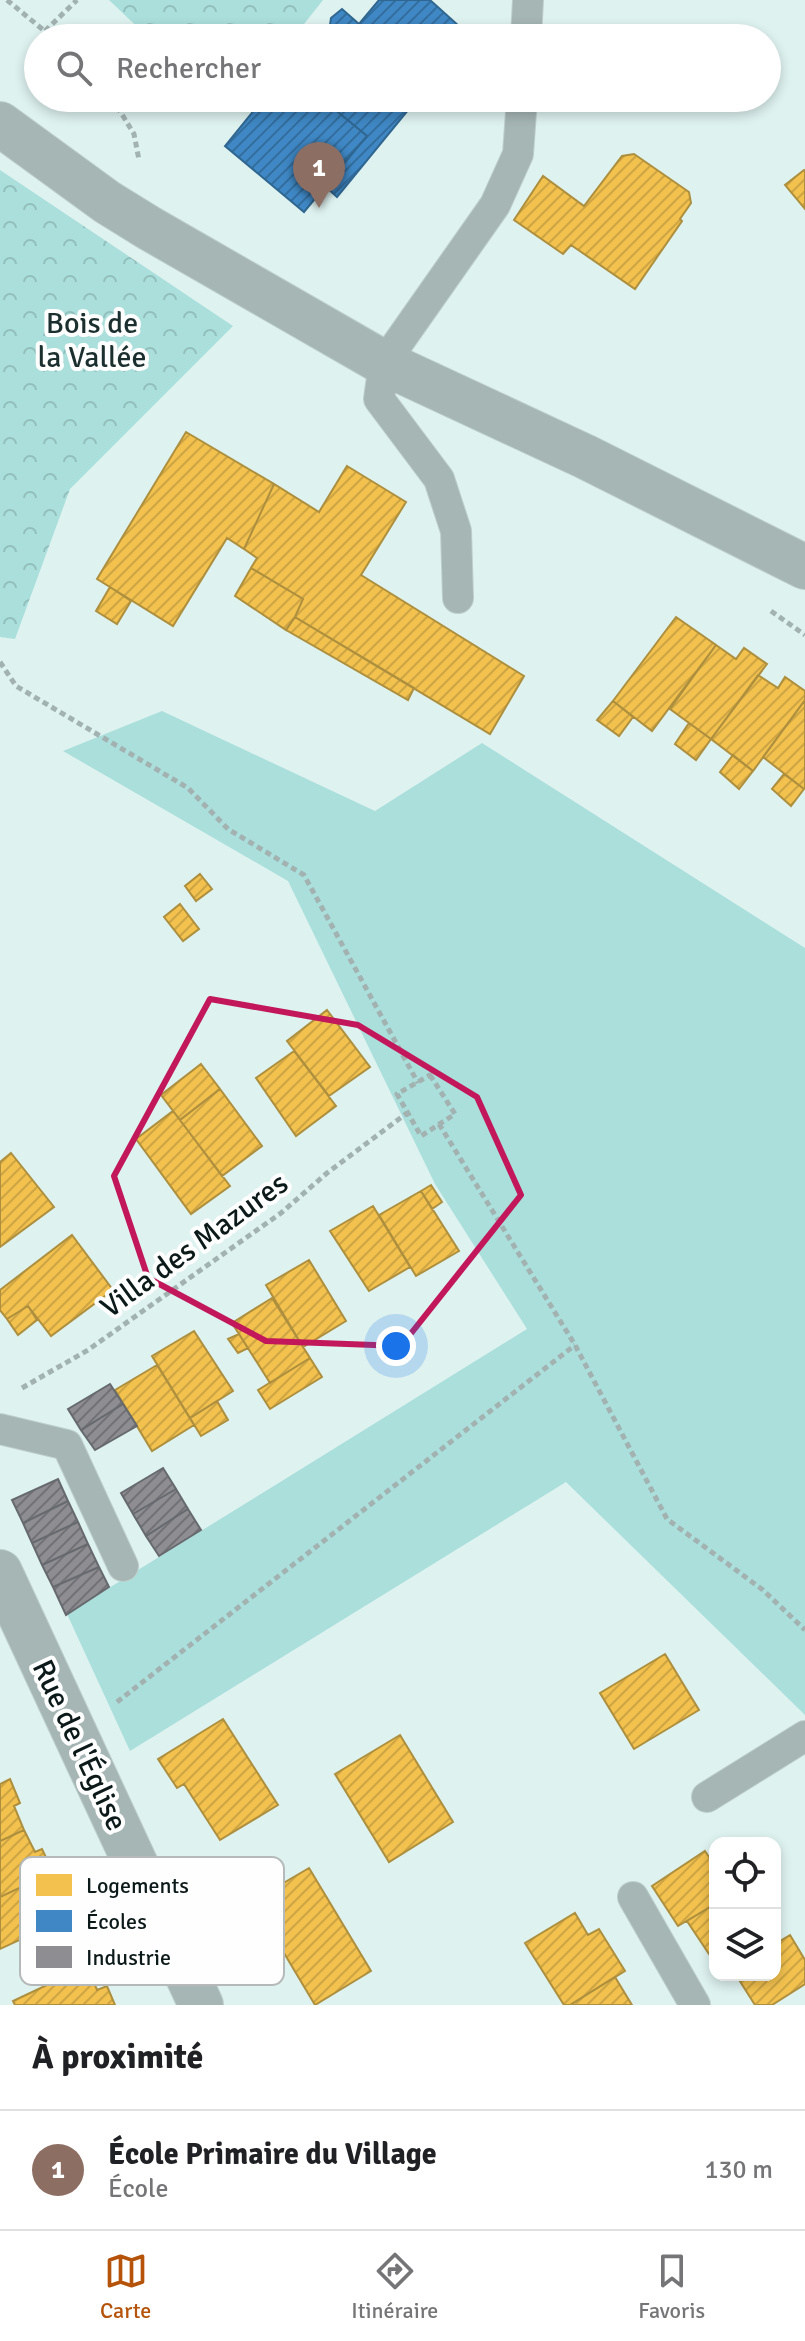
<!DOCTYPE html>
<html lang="fr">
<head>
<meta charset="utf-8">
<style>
	:root { --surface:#fff; --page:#f6f6f6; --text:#202124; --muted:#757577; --line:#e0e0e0; --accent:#b45309 }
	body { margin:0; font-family:Signika,sans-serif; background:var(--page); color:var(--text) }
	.controls { position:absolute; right:24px; bottom:24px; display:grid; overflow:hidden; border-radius:16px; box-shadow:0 4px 12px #0003 }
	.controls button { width:72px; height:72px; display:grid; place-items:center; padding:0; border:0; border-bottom:2px solid var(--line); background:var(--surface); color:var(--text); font:40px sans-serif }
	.you { position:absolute; left:396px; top:1346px; width:28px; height:28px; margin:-20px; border:6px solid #fff; border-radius:50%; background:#1a73e8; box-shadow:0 0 0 12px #1a73e833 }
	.badge { display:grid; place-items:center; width:52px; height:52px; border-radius:50%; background:var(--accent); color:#fff; font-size:26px; font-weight:700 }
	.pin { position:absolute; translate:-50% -66px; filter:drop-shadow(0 2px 4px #0008) }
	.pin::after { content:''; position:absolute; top:42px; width:28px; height:24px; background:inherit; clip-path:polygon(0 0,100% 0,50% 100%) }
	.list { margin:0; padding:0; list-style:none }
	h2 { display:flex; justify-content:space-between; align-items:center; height:104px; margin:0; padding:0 32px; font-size:34px }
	h2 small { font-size:26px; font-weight:400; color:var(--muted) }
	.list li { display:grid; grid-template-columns:52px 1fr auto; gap:24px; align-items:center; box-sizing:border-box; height:120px; padding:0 32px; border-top:2px solid var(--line) }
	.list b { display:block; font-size:30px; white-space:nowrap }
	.list p { margin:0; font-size:26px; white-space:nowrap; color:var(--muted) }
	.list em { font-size:26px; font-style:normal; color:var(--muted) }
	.icon { flex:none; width:44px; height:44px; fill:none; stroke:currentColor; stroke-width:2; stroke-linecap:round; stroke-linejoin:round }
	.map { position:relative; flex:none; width:805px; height:2005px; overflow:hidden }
	.search { position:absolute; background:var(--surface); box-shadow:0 4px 12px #0003; left:24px; right:24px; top:24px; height:88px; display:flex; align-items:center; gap:20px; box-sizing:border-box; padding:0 28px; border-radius:44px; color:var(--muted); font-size:30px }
	.sheet { height:224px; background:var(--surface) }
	nav { display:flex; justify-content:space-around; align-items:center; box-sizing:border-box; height:112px; border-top:2px solid var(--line); background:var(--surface); font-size:22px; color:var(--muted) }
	nav a { display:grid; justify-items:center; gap:4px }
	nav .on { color:var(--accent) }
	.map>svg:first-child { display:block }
</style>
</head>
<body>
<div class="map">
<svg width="805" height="2005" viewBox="0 0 805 2005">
	<defs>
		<pattern id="forest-crowns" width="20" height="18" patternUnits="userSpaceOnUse" patternTransform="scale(2)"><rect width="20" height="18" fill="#abdfdc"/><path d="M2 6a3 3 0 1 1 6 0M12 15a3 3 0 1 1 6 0" fill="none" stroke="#92bfbc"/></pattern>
		<pattern id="homes-hatch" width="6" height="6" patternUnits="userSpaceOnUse" patternTransform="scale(2)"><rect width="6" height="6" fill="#f2c14e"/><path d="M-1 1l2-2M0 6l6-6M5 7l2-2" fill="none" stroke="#cea544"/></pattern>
		<pattern id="schools-hatch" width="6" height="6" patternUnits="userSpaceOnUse" patternTransform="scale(2)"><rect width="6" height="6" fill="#3f88c5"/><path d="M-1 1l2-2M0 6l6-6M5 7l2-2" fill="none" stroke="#336e9f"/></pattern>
		<pattern id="industry-hatch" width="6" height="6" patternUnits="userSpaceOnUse" patternTransform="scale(2)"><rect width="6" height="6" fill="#8d8d92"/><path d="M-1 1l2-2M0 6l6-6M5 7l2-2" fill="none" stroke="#727276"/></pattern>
	</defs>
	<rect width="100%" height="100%" fill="#def2f0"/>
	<!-- grass -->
	<path fill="#abdfdc" d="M 162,711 L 375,811 L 482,743 L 805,948 L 805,1715 L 566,1482 L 130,1751 L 67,1614 L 527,1329 L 435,1184 L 288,881 L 63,751 Z"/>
	<!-- forest -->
	<path fill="url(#forest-crowns)" d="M 109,0 L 323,0 L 293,38 L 149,38 Z
		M 0,170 L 233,326 L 70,489 L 15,639 L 0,637 Z"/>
	<!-- homes -->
	<path fill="url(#homes-hatch)" stroke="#ad8f3e" stroke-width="2" d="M 634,154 L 689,192 L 691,203 L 680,219 L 682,221 L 635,289 L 571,245 L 563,254 L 514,220 L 543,176 L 584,206 L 622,156 Z
		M 804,170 L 805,171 L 805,209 L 785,185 Z
		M 186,432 L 274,484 L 244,549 L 227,538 L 173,626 L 97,579 Z
		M 347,466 L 406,502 L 361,575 L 524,676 L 490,734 L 295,617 L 303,599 L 251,568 L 257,558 L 244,549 L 274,484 L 319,512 Z
		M 251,568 L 303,599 L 295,617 L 286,630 L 235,596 Z
		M 110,587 L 131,601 L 117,624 L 96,611 Z
		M 295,617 L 414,688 L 408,700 L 286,630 Z
		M 676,617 L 716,645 L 652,731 L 613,701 Z
		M 716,645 L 736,659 L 744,648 L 767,664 L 711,739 L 670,709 Z
		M 758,675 L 778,688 L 785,677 L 805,691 L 805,700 L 753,771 L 711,739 Z
		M 805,700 L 805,788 L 804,789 L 763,757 Z
		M 613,701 L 633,717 L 619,736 L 597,720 Z
		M 689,723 L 711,739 L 696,760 L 675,744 Z
		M 733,755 L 753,771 L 739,789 L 720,772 Z
		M 784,774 L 804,789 L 791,806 L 772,789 Z
		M 200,874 L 212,889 L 196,901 L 185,886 Z
		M 180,904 L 199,929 L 183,941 L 164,917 Z
		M 327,1010 L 370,1067 L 329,1096 L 287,1041 Z
		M 294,1051 L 336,1106 L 296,1136 L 256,1078 Z
		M 201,1064 L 220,1089 L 180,1120 L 161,1095 Z
		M 220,1089 L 262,1146 L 222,1176 L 180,1120 Z
		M 173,1111 L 230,1186 L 191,1214 L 136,1139 Z
		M 11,1153 L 54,1207 L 0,1247 L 0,1162 Z
		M 431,1185 L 442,1202 L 432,1209 L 421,1191 Z
		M 421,1191 L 459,1251 L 416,1276 L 379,1215 Z
		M 373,1206 L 410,1267 L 369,1291 L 330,1231 Z
		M 72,1235 L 113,1290 L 51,1336 L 28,1306 L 7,1319 L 0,1310 L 0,1290 Z
		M 309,1260 L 346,1321 L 303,1347 L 266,1285 Z
		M 272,1298 L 310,1358 L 270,1383 L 232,1323 Z
		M 28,1306 L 37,1320 L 18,1335 L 7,1319 Z
		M 194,1331 L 233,1391 L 190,1418 L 152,1356 Z
		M 239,1334 L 248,1348 L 238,1353 L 228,1339 Z
		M 310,1358 L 322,1377 L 270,1409 L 258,1390 Z
		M 157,1365 L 194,1425 L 152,1451 L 115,1390 Z
		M 217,1401 L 228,1420 L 201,1436 L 190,1418 Z
		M 665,1654 L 699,1710 L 634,1749 L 600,1693 Z
		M 223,1719 L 278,1805 L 220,1840 L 184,1784 L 177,1788 L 158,1759 Z
		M 400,1735 L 453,1822 L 389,1862 L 335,1774 Z
		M 10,1779 L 20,1803 L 14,1806 L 24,1830 L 0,1841 L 0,1784 Z
		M 24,1830 L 35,1852 L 42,1849 L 53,1872 L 0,1897 L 0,1841 Z
		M 705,1851 L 715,1866 L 715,1904 L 678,1926 L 652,1886 Z
		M 309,1868 L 371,1971 L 315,2005 L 253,1901 Z
		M 53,1872 L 63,1895 L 57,1898 L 65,1919 L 0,1949 L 0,1897 Z
		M 715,1904 L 715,1959 L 713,1960 L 687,1921 Z
		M 575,1913 L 588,1935 L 599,1929 L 625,1971 L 570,2005 L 564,2005 L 525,1943 Z
		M 790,1935 L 805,1960 L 805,1984 L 772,2005 L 755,2005 L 736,1975 L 775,1975 L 775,1944 Z
		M 87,1966 L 97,1990 L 107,1986 L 115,2005 L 15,2005 L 13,2001 Z
		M 615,1977 L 632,2005 L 570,2005 Z"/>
	<!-- schools -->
	<path fill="url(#schools-hatch)" stroke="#306791" stroke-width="2" d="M 379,0 L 430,0 L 459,26 L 449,38 L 359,38 L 352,32 L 347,38 L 320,38 L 330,25 L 331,18 L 342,9 L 359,24 Z
		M 264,98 L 321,98 L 367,136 L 304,212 L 225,146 Z
		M 321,98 L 418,98 L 337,197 L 325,186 L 367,136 Z"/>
	<!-- industry -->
	<path fill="url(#industry-hatch)" stroke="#666a6e" stroke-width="2" d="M 110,1384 L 123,1404 L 81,1430 L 68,1409 Z
		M 123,1404 L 137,1426 L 95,1450 L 81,1430 Z
		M 163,1468 L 176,1489 L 133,1514 L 121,1493 Z
		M 58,1479 L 68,1501 L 23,1523 L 12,1500 Z
		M 176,1489 L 188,1509 L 146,1536 L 133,1514 Z
		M 68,1501 L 78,1522 L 32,1543 L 23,1523 Z
		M 188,1509 L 201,1530 L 159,1556 L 146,1536 Z
		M 78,1522 L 88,1544 L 42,1565 L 32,1543 Z
		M 88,1544 L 99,1567 L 53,1587 L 42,1565 Z
		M 99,1567 L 109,1587 L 66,1615 L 53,1587 Z"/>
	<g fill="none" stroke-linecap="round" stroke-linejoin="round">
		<!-- lane casing -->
		<g stroke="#bececc" stroke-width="32">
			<path id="lane" d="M 526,38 L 528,0
				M 458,598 L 456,531 L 439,479 L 379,399 L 384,363 L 495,205 L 518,154 L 522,98
				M 0,1429 L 67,1445 L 123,1566
				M 707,1797 L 805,1736
				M 633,1897 L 695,2005"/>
		</g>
		<!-- street casing -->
		<g stroke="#bececc" stroke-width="46">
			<path id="street" d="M 0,124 L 107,202 L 149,228 L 384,363 L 586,457 L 805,567
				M 0,1572 L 201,2005"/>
		</g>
		<!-- path -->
		<path stroke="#a2b2b1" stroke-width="5" stroke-dasharray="6 4" stroke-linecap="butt" d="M 7,0 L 53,38
			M 45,31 L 77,0
			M 112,98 L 134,134 L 139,160
			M 771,611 L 805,635
			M 0,662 L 16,686 L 188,788 L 228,829 L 304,875 L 418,1083
			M 430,1075 L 455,1114 L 421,1136 L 397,1094 Z
			M 439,1124 L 575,1345 L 667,1519 L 763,1590 L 805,1630
			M 22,1388 L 88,1350 L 281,1213 L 327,1173 L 407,1113
			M 117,1702 L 575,1345"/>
		<!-- lane -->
		<use href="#lane" stroke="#a6b6b5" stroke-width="30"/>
		<!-- street -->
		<use href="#street" stroke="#a6b6b5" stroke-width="44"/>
	</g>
	<!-- marked area -->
	<path fill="none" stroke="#c2185b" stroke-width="6" stroke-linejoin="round" d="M 210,999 L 358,1025 L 477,1097 L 521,1195 L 401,1346 L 266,1341 L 148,1278 L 114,1176 Z"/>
	<g text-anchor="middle" stroke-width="8" stroke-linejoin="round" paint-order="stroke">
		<!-- park labels -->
		<g font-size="30" fill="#1a2f2e" stroke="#fefefe">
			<text x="92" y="333">Bois de<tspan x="92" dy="34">la Vallée</tspan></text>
		</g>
		<!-- street labels -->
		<g font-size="30" fill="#0c1919" stroke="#fefefe">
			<text transform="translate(194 1245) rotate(-36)" y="10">Villa des Mazures</text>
			<text transform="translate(80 1745) rotate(65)" y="10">Rue de l'Église</text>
		</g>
	</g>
	<!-- legend -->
	<rect x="20" y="1857" width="264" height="128" rx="12" fill="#fefefe" stroke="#b5b9b9" stroke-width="2"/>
	<rect x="36" y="1874" width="36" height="22" fill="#f2c14e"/>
	<rect x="36" y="1910" width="36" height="22" fill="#3f88c5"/>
	<rect x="36" y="1946" width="36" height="22" fill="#8d8d92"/>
	<g font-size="22" fill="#0c1919">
		<text x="86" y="1893">Logements</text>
		<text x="86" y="1929">Écoles</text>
		<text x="86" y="1965">Industrie</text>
	</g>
</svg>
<div class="controls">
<button><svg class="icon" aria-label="locate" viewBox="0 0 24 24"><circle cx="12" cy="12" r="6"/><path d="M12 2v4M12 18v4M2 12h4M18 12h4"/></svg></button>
<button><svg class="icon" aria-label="layers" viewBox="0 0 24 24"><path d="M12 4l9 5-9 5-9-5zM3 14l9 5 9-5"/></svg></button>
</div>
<div class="you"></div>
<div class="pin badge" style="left:319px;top:208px;background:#8d6e63">1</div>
<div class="search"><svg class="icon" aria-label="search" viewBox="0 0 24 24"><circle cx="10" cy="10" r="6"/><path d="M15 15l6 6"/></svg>Rechercher</div>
</div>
<section class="sheet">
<h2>À proximité<small></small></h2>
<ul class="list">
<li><span class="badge" style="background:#8d6e63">1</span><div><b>École Primaire du Village</b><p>École</p></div><em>130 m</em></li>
</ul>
</section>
<nav>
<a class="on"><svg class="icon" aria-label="map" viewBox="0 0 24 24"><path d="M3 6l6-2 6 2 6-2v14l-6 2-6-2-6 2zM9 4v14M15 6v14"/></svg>Carte</a>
<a><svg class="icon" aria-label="directions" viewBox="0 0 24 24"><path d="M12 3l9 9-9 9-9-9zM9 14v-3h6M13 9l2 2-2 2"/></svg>Itinéraire</a>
<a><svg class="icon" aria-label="saved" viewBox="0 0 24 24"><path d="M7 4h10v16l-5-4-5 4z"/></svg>Favoris</a>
</nav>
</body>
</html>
